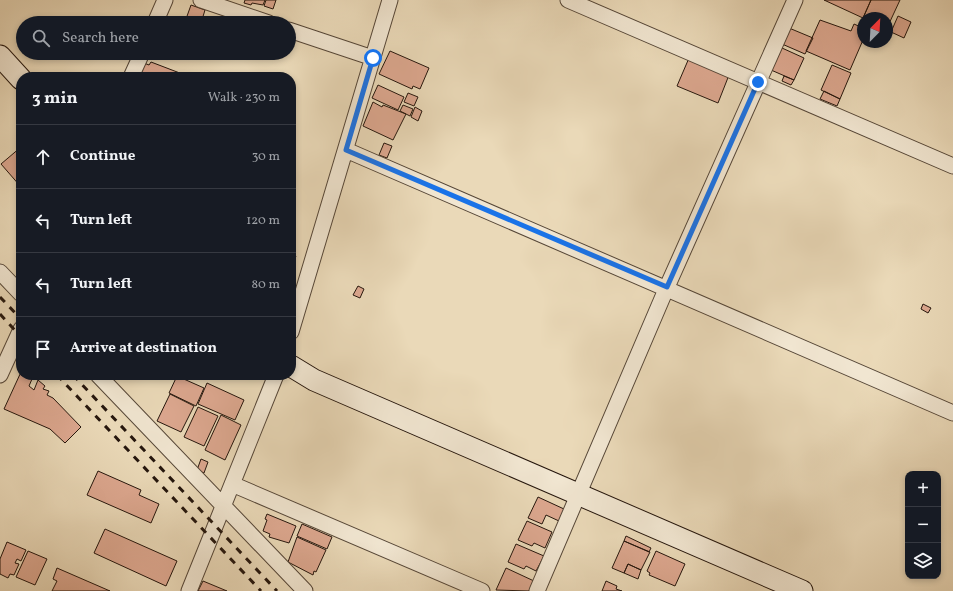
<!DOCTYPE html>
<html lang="en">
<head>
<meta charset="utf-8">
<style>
	:root { --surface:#171b24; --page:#20242c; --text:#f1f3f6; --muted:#9ea1a6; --line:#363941 }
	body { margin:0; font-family:Vollkorn,serif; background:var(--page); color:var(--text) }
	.controls { position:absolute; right:12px; bottom:12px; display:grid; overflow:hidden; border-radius:8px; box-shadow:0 2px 6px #0003 }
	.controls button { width:36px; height:36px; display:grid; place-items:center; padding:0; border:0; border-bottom:1px solid var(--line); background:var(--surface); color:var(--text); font:20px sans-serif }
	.compass { position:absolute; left:857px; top:12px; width:36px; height:36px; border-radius:50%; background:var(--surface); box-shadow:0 2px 6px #0003; rotate:24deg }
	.stop { position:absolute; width:12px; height:12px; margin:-9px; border:3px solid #1a73e8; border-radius:50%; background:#fff }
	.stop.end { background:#1a73e8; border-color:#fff; box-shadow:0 1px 4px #0008 }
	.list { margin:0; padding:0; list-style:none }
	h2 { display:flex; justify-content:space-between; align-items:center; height:52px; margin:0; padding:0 16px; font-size:17px }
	h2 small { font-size:13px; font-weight:400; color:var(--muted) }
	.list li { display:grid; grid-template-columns:26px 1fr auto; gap:12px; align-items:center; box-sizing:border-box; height:64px; padding:0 16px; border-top:1px solid var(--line) }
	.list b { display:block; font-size:15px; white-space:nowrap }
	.list em { font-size:13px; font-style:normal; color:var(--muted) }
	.icon { flex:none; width:22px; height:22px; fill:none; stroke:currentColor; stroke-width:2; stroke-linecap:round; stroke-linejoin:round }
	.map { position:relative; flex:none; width:953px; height:591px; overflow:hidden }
	.search { position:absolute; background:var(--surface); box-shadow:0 2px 6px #0003; left:16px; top:16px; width:280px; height:44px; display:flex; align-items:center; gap:10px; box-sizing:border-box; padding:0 14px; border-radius:22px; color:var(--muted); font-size:15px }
	.panel { position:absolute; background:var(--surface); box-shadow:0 2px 6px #0003; left:16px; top:72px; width:280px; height:308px; border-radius:16px }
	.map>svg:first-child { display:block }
</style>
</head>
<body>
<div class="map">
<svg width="953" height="591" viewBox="0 0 953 591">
	<rect width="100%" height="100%" fill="#ead9b8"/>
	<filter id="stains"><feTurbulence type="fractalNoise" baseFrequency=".005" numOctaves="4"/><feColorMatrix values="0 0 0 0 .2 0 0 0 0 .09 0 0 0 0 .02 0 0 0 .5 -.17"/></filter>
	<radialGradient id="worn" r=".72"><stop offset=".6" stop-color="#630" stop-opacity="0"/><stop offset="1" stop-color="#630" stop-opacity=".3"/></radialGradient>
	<!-- building -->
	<path fill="#dda890" stroke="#25160d" d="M 245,0 L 265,0 L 263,5 L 252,3 L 251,5 L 244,3 Z
		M 266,0 L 276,0 L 273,9 L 264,6 Z
		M 824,0 L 871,0 L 863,18 Z
		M 871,0 L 900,0 L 887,28 L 887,18 L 863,18 Z
		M 191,5 L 205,10 L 201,23 L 186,19 Z
		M 898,16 L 911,22 L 904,38 L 891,32 Z
		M 820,20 L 851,31 L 854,24 L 863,28 L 863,40 L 850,70 L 806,51 Z
		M 789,28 L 813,38 L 805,54 L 782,44 Z
		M 782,48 L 804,58 L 794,80 L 771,70 Z
		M 390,51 L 429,68 L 420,89 L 413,86 L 412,89 L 379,74 Z
		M 689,58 L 729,75 L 718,103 L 677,86 Z
		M 151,62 L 185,75 L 184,77 L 138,77 L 144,63 L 149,65 Z
		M 832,65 L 851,73 L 840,99 L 821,90 Z
		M 784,76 L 794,80 L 791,85 L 782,81 Z
		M 378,85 L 404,97 L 398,110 L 372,98 Z
		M 824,91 L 840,99 L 837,106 L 820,99 Z
		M 408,93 L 418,97 L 414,106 L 404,102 Z
		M 373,102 L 382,107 L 383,105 L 406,114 L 393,140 L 363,126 Z
		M 403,105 L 413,109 L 410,116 L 400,111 Z
		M 415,107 L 422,111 L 418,121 L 411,117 Z
		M 384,143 L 392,146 L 387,158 L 379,155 Z
		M 21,147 L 21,187 L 1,164 Z
		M 291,254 L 296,256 L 292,266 L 295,267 L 292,274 Z
		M 358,286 L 364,289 L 360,298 L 353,295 Z
		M 923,304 L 931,308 L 928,313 L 921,309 Z
		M 21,372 L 21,375 L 29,375 L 32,379 L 29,386 L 34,390 L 38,380 L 45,386 L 43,389 L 49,391 L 47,395 L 53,398 L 81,427 L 65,443 L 50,429 L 4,409 Z
		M 177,376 L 204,388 L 196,406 L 169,393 Z
		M 207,383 L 244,400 L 235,420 L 198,404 Z
		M 170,394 L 194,406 L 181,432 L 157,421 Z
		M 198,407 L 218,416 L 204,446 L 184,437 Z
		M 221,415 L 241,425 L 225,460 L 205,450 Z
		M 201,459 L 208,462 L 204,473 L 197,470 Z
		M 98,471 L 141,490 L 139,495 L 159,504 L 151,523 L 87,495 Z
		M 538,497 L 564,509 L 559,521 L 546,515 L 542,524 L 528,518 Z
		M 267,514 L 296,526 L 289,543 L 269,537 L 270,534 L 263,531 L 267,520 L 265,519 Z
		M 527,521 L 552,532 L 545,548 L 534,543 L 532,546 L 518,540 Z
		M 302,524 L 332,537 L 327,549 L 297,536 Z
		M 105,529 L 177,561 L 166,586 L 94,553 Z
		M 626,536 L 651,548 L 649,552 L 624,541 Z
		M 297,537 L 326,550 L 316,572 L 314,571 L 313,575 L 288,562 Z
		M 624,541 L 650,552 L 641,570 L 628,564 L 624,573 L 612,568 Z
		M 7,542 L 26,550 L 21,561 L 17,559 L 15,563 L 19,564 L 14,575 L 10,574 L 8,578 L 0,574 L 0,559 Z
		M 516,544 L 544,556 L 536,571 L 526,566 L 524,569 L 508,562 Z
		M 28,551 L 47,559 L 35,585 L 16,577 Z
		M 656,551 L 685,564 L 675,586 L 649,575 L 650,573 L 647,571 Z
		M 628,564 L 641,570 L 638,579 L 624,573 Z
		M 57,568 L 110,591 L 52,591 L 57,581 L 53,579 Z
		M 506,568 L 534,581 L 529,591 L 496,590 Z
		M 203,581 L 227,591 L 198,591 Z
		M 606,581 L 617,586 L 616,589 L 622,591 L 602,591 Z"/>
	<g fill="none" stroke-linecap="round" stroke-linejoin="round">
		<!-- street casing -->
		<g stroke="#564738" stroke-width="17">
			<path id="street" d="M 201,0 L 269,23
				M 568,0 L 953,166
				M 155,23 L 165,0
				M 289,30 L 373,58
				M 131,77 L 142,53
				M 346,150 L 953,413
				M 0,272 L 21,294
				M 291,332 L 390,0
				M 0,375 L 21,329
				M 98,375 L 305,591
				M 232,484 L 482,591
				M 189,591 L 276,375
				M 537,591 L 667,287 L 795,0"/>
		</g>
		<!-- secondary casing -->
		<g stroke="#25160d" stroke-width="23">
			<path id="secondary" d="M 0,56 L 21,79
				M 291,366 L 314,380 L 802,591"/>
		</g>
		<!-- street -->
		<use href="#street" stroke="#f1e6d1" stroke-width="15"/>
		<!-- secondary -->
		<use href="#secondary" stroke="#f1e6d1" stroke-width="21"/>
		<!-- rail -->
		<path stroke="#25160d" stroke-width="3" stroke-dasharray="7 7" stroke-linecap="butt" d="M 0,297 L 21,319
			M 0,314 L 21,337
			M 57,375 L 261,591
			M 73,375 L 277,591"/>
	</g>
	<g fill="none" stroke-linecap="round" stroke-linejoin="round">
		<!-- route -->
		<path stroke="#1a73e8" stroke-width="5" d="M 373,58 L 346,150 L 667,287 L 758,82"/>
	</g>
	<rect width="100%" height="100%" filter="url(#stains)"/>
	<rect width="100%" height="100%" fill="url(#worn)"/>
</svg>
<div class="controls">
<button>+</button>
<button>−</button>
<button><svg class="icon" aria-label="layers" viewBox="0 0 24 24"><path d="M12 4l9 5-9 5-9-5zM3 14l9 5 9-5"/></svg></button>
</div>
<svg class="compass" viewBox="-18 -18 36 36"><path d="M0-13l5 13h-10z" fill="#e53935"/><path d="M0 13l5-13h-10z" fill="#9ea1a6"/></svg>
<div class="stop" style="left:373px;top:58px"></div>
<div class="stop end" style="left:758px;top:82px"></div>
<div class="search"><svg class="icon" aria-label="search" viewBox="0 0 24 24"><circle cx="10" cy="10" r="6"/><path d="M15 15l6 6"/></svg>Search here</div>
<section class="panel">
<h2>3 min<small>Walk · 230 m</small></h2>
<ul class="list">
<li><svg class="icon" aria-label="ahead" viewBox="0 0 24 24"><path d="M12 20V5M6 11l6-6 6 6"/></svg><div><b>Continue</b></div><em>30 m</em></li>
<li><svg class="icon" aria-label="left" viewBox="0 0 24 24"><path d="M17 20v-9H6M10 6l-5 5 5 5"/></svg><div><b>Turn left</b></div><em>120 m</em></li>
<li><svg class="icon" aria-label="left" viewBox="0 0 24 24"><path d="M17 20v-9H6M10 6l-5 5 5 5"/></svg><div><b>Turn left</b></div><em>80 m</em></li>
<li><svg class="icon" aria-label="arrive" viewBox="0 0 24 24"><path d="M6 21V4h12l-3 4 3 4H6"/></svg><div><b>Arrive at destination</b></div></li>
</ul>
</section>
</div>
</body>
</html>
